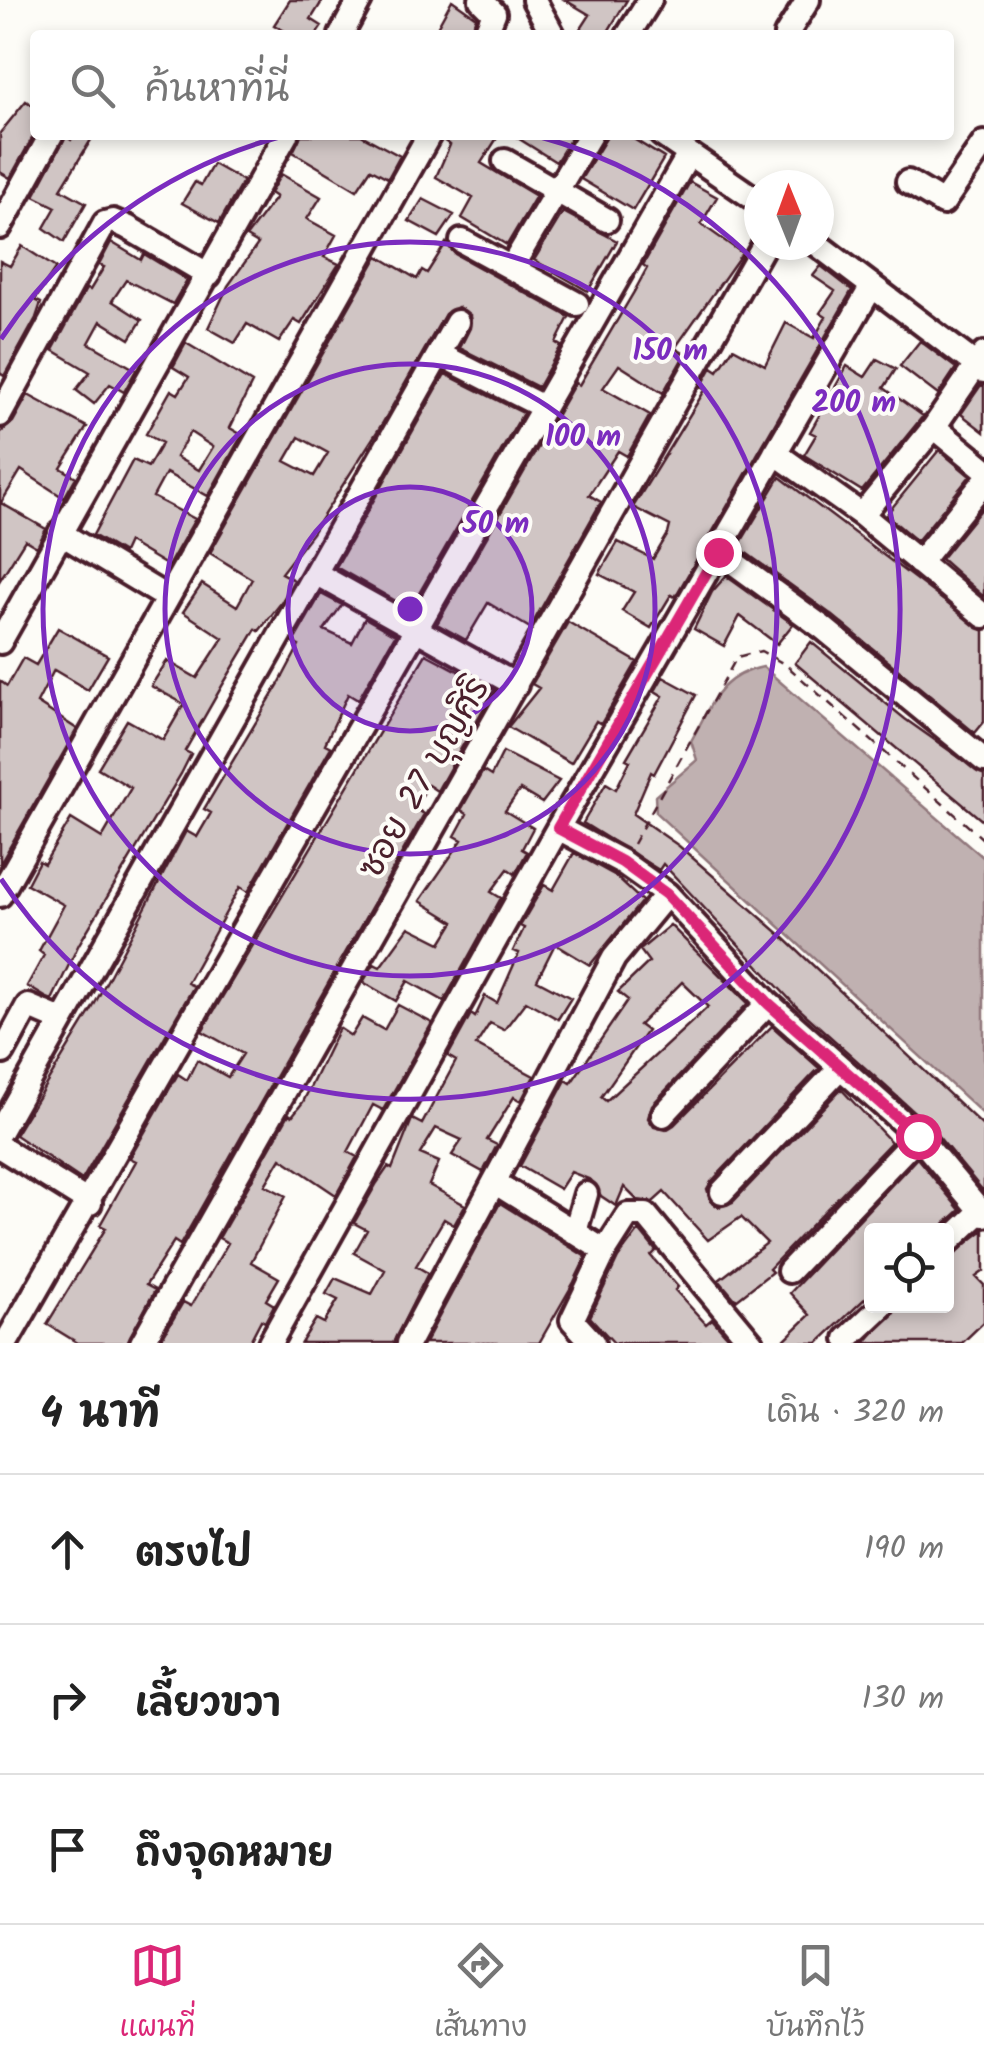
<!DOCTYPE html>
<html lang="th">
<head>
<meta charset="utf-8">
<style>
	:root { --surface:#fff; --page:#f6f6f6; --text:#222; --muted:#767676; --line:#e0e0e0; --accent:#db2777 }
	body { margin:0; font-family:Kalam,"Playpen Sans Thai",sans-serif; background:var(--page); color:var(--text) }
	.controls { position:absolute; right:30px; bottom:30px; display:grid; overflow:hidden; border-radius:10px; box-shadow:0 5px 15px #0003 }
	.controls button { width:90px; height:90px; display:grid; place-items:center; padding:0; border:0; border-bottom:2px solid var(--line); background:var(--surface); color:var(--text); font:50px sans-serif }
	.compass { position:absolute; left:744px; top:170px; width:90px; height:90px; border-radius:50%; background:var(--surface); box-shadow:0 5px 15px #0003; rotate:359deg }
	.stop { position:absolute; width:30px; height:30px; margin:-22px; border:8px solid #db2777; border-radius:50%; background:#fff }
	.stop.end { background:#db2777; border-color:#fff; box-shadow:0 2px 10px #0008 }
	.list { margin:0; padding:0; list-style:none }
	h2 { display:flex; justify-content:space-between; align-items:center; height:130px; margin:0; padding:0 40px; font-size:42px }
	h2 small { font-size:32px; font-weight:400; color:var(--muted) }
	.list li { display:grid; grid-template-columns:65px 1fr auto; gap:30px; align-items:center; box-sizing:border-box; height:150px; padding:0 40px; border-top:2px solid var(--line) }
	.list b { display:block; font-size:38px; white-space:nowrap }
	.list em { font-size:32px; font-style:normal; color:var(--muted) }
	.icon { flex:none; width:55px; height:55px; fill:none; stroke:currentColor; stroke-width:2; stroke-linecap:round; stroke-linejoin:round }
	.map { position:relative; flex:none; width:984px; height:1343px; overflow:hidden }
	.search { position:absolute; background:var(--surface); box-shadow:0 5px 15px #0003; left:30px; right:30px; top:30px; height:110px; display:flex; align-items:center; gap:25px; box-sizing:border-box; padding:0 35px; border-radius:10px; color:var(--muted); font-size:38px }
	.sheet { height:580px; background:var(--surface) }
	nav { display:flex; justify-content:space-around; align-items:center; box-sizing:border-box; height:140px; border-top:2px solid var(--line); background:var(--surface); font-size:28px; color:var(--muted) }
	nav a { display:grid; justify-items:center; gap:5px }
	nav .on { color:var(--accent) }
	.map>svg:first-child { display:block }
</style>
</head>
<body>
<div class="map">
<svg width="984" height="1343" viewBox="0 0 984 1343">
	<rect width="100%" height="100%" fill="#fdfcf7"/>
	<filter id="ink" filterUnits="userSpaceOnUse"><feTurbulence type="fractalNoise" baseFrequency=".01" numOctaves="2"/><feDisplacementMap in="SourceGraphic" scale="20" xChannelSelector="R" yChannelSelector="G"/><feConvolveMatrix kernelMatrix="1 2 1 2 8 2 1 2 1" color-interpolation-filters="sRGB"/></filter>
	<g filter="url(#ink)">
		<!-- water -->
		<path fill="#c0b1b1" stroke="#91777b" stroke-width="2.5" d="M 763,667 L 984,858 L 984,1115 L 656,813 L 655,796 L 697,760 L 691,741 C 712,704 718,676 763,667 Z"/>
		<!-- building -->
		<path fill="#d0c5c4" stroke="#4a1f2b" stroke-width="2.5" fill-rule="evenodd" d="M 290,0 L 323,0 L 311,19 L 322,26 L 316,35 L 292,35 L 274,25 Z
			M 452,0 L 476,17 L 470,35 L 445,35 L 436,29 Z
			M 565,0 L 627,0 L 606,35 L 577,35 L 590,15 Z
			M 26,101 L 35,107 L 35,133 L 10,178 L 0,172 L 0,133 Z
			M 74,135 L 94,135 L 61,189 L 86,203 L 64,242 L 44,228 L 56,207 L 34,196 L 66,136 L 71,140 Z
			M 301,135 L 361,135 L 400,156 L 388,178 L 371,169 L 357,190 L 293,152 Z
			M 444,135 L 499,135 L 481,163 L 536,196 L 507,245 L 462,218 L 473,198 L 436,177 L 450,145 L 443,140 Z
			M 513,135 L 573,135 L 556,162 Z
			M 608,135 L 627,135 L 664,158 L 633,210 L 581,179 Z
			M 213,164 L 243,181 L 219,223 L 182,203 L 195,182 L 201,185 Z
			M 281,174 L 321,197 L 307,219 L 336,235 L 324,257 L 339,264 L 301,324 L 294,320 L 279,342 L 247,324 L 235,343 L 208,328 L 228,286 L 258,244 L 246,237 L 276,197 L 270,193 Z
			M 690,182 L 717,197 L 701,224 L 742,253 L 675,348 L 685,354 L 663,393 L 619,365 L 603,388 L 650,415 L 627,456 L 618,451 L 589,495 L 601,502 L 530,628 L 488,603 L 466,640 L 437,624 L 575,383 L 579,385 L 634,292 L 647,268 L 643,265 Z
			M 423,199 L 454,215 L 439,237 L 409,221 Z
			M 563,212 L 617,241 L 588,291 L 534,260 Z
			M 111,242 L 141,260 L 144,254 L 187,280 L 173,304 L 126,280 L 112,301 L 142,320 L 130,339 L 101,321 L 89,343 L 136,370 L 124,392 L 110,384 L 94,404 L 76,390 L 90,372 L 53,350 L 86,289 L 90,290 L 104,267 L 99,265 Z
			M 446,243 L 455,254 L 569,317 L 556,343 L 561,346 L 538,387 L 460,348 L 470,328 L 470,315 L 458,307 L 445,314 L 382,424 L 312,533 L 281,573 L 294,580 L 281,603 L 259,631 L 256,629 L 222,686 L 185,751 L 191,754 L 181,774 L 79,944 L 52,1000 L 47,998 L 27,986 L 44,955 L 39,951 L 64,905 L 27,884 L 39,861 L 44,864 L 71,819 L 102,838 L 131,788 L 98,768 L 127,720 L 163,740 L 184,704 L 151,686 L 167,661 L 197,678 L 223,638 L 183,612 L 202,584 L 237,606 L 252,579 L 210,553 L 378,256 L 417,279 L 422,270 L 427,273 ZM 299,437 L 328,453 L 314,476 L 285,461 Z
			M 22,246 L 56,268 L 35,300 L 41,303 L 36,318 L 4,376 L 0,373 L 0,261 L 10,266 Z
			M 821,266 L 852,290 L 675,597 L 671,595 L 651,628 L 622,611 L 634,592 L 599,574 L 618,542 L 653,559 L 668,534 L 670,526 L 633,507 L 705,390 L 701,387 L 712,367 L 718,371 L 733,348 L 765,365 L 786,323 L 814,338 L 826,317 L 820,313 L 835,291 L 813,276 Z
			M 920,341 L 956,368 L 938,395 L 900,366 Z
			M 186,343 L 252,383 L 230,428 L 242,435 L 208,496 L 166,473 L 153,497 L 195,519 L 168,566 L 128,542 L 123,553 L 93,535 L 133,460 L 148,467 L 162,443 L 146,434 L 171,390 L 178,394 L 189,377 L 173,367 ZM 190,432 L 213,447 L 199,470 L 176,457 Z
			M 877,359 L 896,369 L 884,388 L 923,416 L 862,491 L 804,455 L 816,435 L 810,432 L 847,366 L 865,377 Z
			M 445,374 L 523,413 L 410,609 L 336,567 Z
			M 981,385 L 984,386 L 984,432 L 961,414 Z
			M 28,395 L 87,427 L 61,468 L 76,477 L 64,498 L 21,470 L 1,503 L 46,529 L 37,547 L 25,540 L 0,580 L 0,433 L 13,422 Z
			M 939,450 L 970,476 L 917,541 L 886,515 Z
			M 780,477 L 984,631 L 984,722 L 975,733 L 832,615 L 738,547 Z
			M 984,506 L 984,597 L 941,559 Z
			M 726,576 L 793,624 L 777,644 L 740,616 L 724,646 L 694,629 L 712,592 Z
			M 321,594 L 342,605 L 324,630 L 352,643 L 365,618 L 395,635 L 358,700 L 348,694 L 325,744 L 331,747 L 248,892 L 240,887 L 187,983 L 194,986 L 82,1180 L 15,1135 L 92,1009 L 186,831 L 197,837 L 211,813 L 204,809 L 280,682 L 299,646 L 293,643 Z
			M 568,622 L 637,662 L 601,724 L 596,721 L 571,763 L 508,727 L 539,688 L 532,684 Z
			M 58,628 L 108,656 L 88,690 L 54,670 L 37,703 L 77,729 L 0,864 L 0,681 L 7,686 L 23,658 L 36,665 Z
			M 811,642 L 905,719 L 984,775 L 984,822 L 795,663 Z
			M 426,654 L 494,690 L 437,791 L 428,785 L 415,808 L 424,814 L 180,1245 L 174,1241 L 146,1285 L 155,1290 L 127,1343 L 78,1343 L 47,1324 L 106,1228 L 100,1225 L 136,1161 L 130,1158 L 178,1074 L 187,1080 L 197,1060 L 228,1077 L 243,1054 L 202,1031 Z
			M 663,677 L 696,695 L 654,774 L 651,772 L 633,814 L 679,846 L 783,937 L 984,1127 L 984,1192 L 929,1125 L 796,1006 L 663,864 L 659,870 L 583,823 L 606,783 L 616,789 L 630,761 L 626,759 L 663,696 L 655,691 Z
			M 503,752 L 559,781 L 542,803 L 520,790 L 505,811 L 533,828 L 522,849 L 527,852 L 515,874 L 508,869 L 491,892 L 501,898 L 444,1001 L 408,981 L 396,1001 L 363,982 L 374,964 L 380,967 L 409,927 L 441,943 L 454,922 L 420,901 L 462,840 L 455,836 L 467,814 L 461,810 L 483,771 L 491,776 Z
			M 574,853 L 614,875 L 642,901 L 590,965 L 555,944 L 537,980 L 571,998 L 558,1019 L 526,1001 L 504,1030 L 490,1023 L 476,1045 L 534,1076 L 521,1101 L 514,1097 L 487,1140 L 497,1145 L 483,1172 L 452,1155 L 462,1140 L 436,1128 L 420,1154 L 439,1162 L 429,1185 L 465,1205 L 454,1225 L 444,1219 L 416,1266 L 428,1273 L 393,1343 L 301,1343 L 316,1319 L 324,1323 L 338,1300 L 326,1294 L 335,1278 L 372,1294 L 385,1270 L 354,1253 L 367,1230 L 354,1223 L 377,1183 L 388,1167 L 392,1169 L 412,1119 L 422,1124 L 456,1061 L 448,1056 L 471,1014 L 475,1017 L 485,996 L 497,1003 L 519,953 L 513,951 L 524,928 L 520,926 L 544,885 L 553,890 Z
			M 670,925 L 748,1003 L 652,1105 L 648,1118 L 654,1127 L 666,1130 L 674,1125 L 772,1026 L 819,1068 L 711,1182 L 707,1189 L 711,1202 L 719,1207 L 733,1202 L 841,1089 L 891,1142 L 769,1269 L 772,1272 L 736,1300 L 719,1280 L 767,1243 L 741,1217 L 708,1240 L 664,1192 L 653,1202 L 637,1200 L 624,1187 L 616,1206 L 601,1196 L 591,1180 L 571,1172 L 560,1189 L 520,1166 L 566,1080 L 571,1083 L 628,1000 L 618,992 L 649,962 L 640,950 ZM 682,982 L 708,1007 L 606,1101 L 601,1097 L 647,1031 L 639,1025 Z
			M 398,1005 L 432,1023 L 383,1110 L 373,1105 L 348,1152 L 357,1157 L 336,1195 L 281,1158 L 265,1185 L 286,1196 L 251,1262 L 279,1278 L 266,1300 L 274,1305 L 265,1322 L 261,1320 L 249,1343 L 159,1343 L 183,1302 L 191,1306 L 228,1243 L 219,1238 L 289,1114 L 292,1116 L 303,1102 L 339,1028 L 351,1036 L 362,1018 L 384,1030 Z
			M 917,1158 L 960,1210 L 938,1230 L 872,1230 L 872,1292 L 818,1343 L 781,1343 L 810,1315 L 790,1293 Z
			M 500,1203 L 586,1257 L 574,1282 L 539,1343 L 425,1343 Z
			M 639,1230 L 656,1251 L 651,1256 L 678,1287 L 675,1290 L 706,1324 L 712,1319 L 733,1343 L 614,1343 L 590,1317 L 618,1258 Z
			M 984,1230 L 984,1271 L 976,1277 L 984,1285 L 984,1322 L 962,1343 L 865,1343 L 898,1306 L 946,1306 L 946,1259 Z"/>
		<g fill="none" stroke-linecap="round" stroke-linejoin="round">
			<!-- minor casing -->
			<g stroke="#4a1f2b" stroke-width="30">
				<path id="minor" d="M 481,0 L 494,13 L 485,35
					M 534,0 L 553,35
					M 341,35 L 360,0
					M 628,35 L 650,0
					M 786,35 L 808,0
					M 662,135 L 759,202
					M 505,161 L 607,220
					M 908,182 L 943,203 L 984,143
					M 0,227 L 51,135
					M 462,241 L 577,304
					M 818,245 L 984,371
					M 511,268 L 590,135
					M 439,354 L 543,407
					M 0,415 L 105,223 L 113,221 L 127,227 L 209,275
					M 934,427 L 984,468
					M 775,453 L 862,515 L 984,616
					M 862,515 L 934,427 L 984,354
					M 60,533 L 166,597
					M 719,552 L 822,627 L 984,760
					M 919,563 L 984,482
					M 315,573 L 516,685
					M 0,642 L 286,135
					M 558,828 L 622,862 L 667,894 L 768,1003 L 918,1136 L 984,1215
					M 0,895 L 429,135
					M 3,1052 L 28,1006 L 61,1020
					M 663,1115 L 768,1003
					M 0,1131 L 457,322
					M 0,1147 L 90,1203
					M 494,1182 L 605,1251 L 572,1320 L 593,1343
					M 722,1192 L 838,1070
					M 575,1232 L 586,1194
					M 946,1244 L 981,1211
					M 605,1251 L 628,1215 L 646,1215 L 752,1343
					M 789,1271 L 918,1136
					M 847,1339 L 882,1306
					M 6,1343 L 689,154
					M 142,1343 L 764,245
					M 270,1343 L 558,828 L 872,286
					M 408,1343 L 614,958 L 667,894"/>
			</g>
			<!-- path -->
			<path stroke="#4a1f2b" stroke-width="2.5" stroke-dasharray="10 8" stroke-linecap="butt" d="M 633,844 L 737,657 L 761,651 L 786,665 L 984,840"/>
			<!-- minor -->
			<use href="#minor" stroke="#fdfcf7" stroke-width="22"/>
		</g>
	</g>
	<g fill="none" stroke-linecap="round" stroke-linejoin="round" filter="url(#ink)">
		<!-- route -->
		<path stroke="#db2777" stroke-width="12" d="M 718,552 L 558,828 L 622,862 L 666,894 L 768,1003 L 918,1136"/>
	</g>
	<!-- distance rings -->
	<circle cx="410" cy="609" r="122" fill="#7b2cbf" fill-opacity=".12"/>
	<g fill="none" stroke="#7b2cbf" stroke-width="5">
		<circle cx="410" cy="609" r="122"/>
		<circle cx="410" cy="609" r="245"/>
		<circle cx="410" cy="609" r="367"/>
		<path d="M1 339A490 490 0 0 1 283 136M537 136A490 490 0 1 1 1 879"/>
	</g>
	<g text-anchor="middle" stroke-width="8" stroke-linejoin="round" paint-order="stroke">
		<!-- street labels -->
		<g font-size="35" fill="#4a1f2b" stroke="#fdfcf7">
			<text transform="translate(423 777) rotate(-60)" y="12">ซอย 27 บุญศิริ</text>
		</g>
	</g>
	<circle cx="410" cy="609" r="15" fill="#7b2cbf" stroke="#fdfcf7" stroke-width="5"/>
	<g font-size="30" text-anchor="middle" font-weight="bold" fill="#7b2cbf" stroke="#fdfcf7" stroke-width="8" stroke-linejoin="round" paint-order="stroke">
		<text x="670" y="360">150 m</text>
		<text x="854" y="412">200 m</text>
		<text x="583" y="446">100 m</text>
		<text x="496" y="533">50 m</text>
	</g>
</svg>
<div class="controls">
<button><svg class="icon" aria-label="locate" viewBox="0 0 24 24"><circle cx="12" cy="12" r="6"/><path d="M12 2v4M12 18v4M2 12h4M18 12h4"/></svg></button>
</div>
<svg class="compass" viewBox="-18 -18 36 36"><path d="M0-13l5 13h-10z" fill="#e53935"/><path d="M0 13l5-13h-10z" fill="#767676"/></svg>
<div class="stop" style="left:918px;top:1136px"></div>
<div class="stop end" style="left:718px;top:552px"></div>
<div class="search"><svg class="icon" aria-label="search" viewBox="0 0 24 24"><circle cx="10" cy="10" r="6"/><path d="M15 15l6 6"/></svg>ค้นหาที่นี่</div>
</div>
<section class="sheet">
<h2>4 นาที<small>เดิน · 320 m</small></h2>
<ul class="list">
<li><svg class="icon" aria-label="ahead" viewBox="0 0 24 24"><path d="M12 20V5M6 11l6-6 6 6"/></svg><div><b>ตรงไป</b></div><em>190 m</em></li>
<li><svg class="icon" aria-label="right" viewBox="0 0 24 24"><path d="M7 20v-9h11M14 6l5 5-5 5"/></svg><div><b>เลี้ยวขวา</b></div><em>130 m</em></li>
<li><svg class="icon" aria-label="arrive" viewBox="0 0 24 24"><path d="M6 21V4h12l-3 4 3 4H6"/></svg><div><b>ถึงจุดหมาย</b></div></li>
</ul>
</section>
<nav>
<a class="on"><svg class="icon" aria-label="map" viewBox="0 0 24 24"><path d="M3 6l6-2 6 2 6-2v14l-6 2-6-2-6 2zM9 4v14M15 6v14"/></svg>แผนที่</a>
<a><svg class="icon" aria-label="directions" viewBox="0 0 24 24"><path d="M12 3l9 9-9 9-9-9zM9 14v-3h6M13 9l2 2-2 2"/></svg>เส้นทาง</a>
<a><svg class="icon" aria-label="saved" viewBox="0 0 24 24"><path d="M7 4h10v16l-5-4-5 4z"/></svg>บันทึกไว้</a>
</nav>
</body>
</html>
